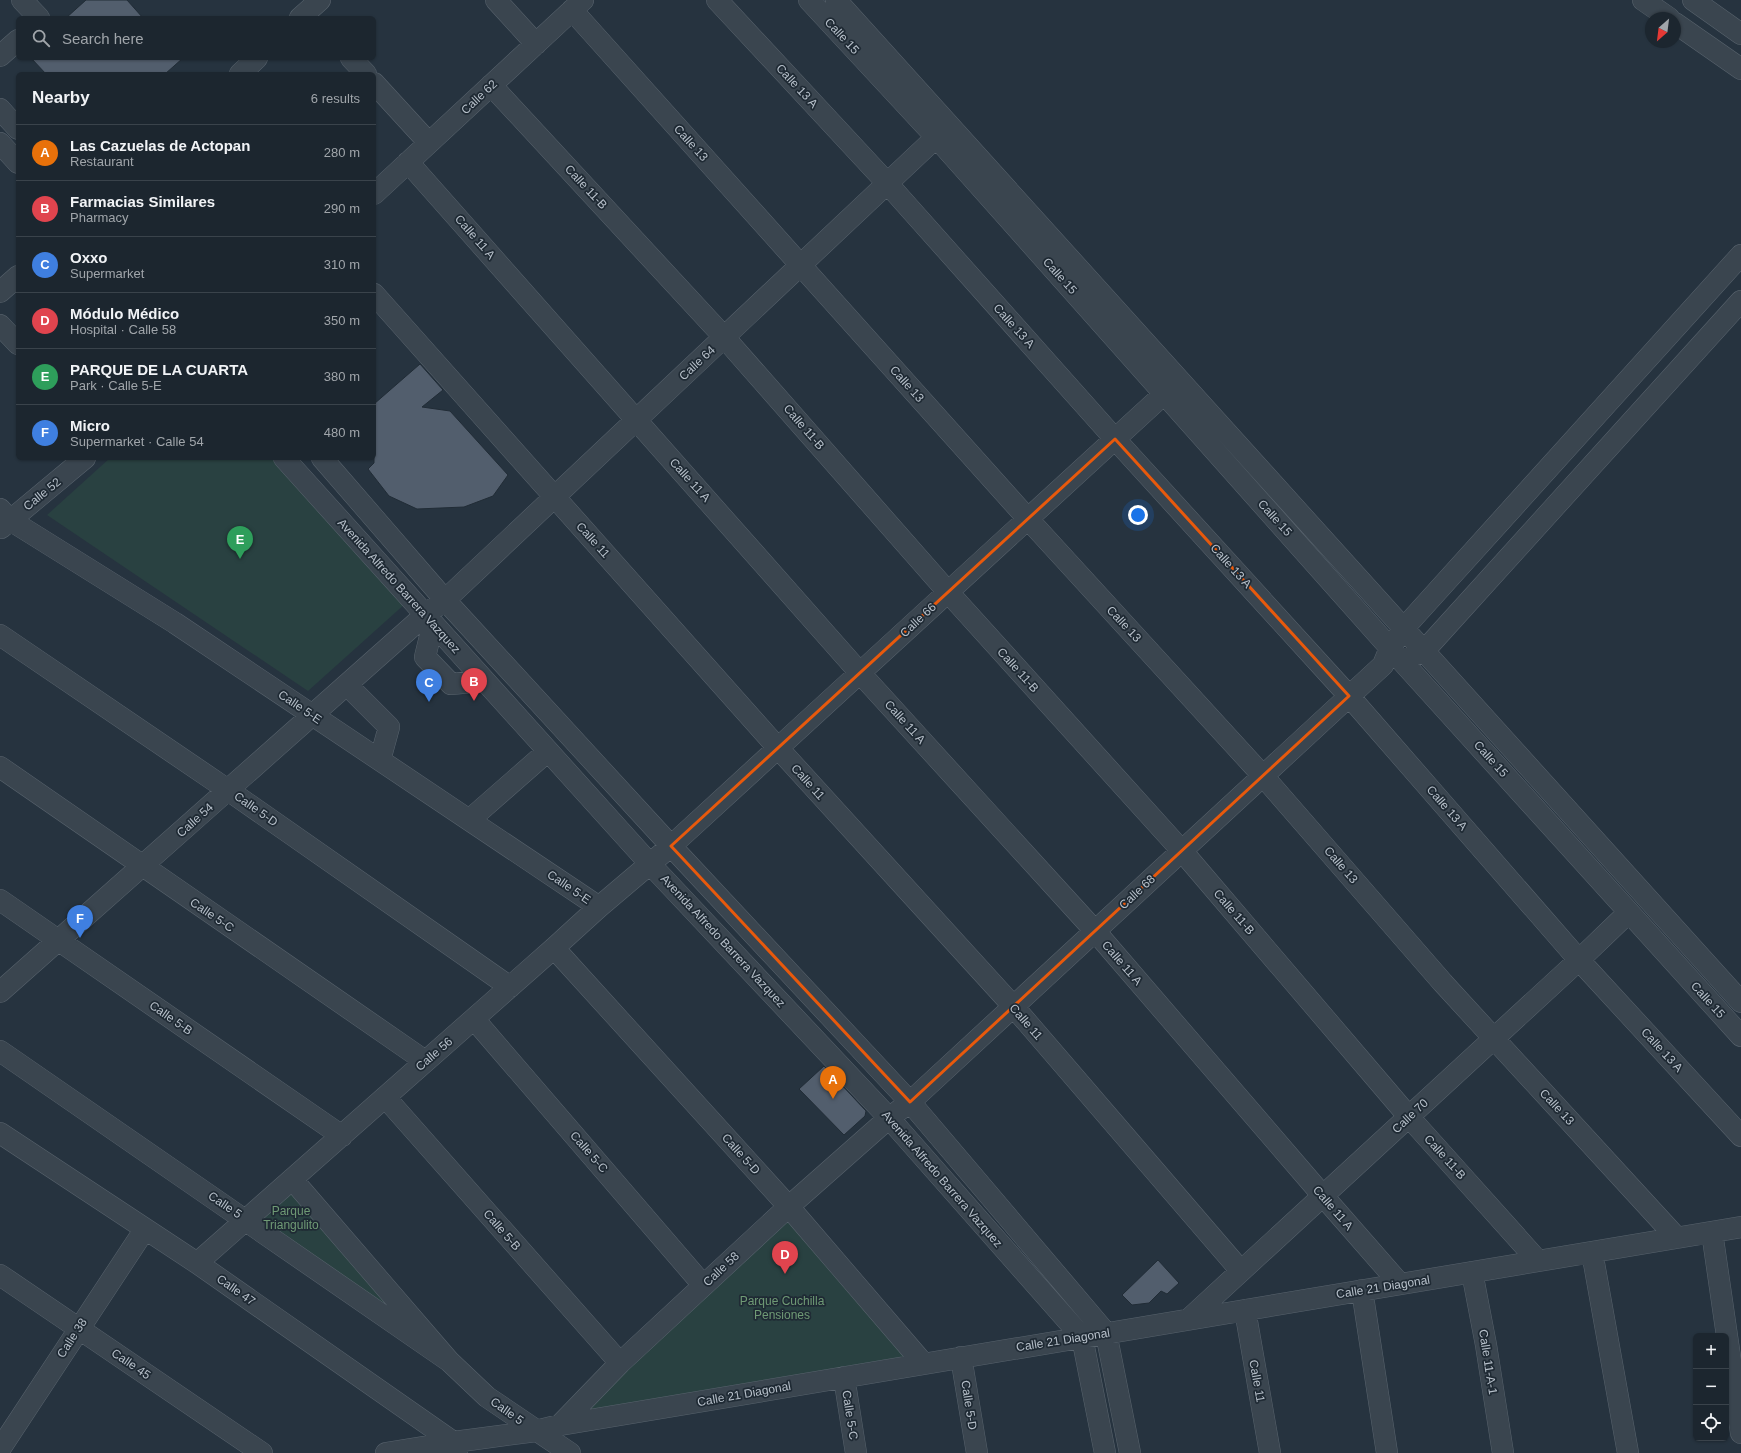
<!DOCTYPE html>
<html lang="en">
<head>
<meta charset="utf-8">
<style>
	:root { --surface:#1c262f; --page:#29323b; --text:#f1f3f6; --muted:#a0a5aa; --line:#3a434b; --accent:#8c9099 }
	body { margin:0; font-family:Helvetica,sans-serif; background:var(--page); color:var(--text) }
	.controls { position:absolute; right:12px; bottom:12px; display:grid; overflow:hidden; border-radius:6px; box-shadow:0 1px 3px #0004 }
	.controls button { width:36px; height:36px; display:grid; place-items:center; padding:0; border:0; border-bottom:1px solid var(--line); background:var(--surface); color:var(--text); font:20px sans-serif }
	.compass { position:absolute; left:1645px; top:12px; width:36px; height:36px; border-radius:50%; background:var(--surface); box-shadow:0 1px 3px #0004; rotate:208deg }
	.you { position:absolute; left:1138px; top:515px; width:14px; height:14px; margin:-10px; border:3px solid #fff; border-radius:50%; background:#1a73e8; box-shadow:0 0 0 6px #1a73e833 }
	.badge { display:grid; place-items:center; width:26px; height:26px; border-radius:50%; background:var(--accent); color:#fff; font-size:13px; font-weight:700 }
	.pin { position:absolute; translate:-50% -33px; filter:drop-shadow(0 1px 2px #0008) }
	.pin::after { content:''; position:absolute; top:21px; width:14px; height:12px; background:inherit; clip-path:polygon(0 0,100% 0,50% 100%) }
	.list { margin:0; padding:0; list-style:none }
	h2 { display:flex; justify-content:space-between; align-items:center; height:52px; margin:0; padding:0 16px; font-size:17px }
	h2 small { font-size:13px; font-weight:400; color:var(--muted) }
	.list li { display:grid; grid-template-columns:26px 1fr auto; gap:12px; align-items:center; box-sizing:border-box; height:56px; padding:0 16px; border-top:1px solid var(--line) }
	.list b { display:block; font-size:15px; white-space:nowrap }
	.list p { margin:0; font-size:13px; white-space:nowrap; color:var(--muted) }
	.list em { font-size:13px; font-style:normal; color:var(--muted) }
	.icon { flex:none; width:22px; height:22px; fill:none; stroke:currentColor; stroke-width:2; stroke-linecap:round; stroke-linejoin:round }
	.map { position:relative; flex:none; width:1741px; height:1453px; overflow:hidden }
	.search { position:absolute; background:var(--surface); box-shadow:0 1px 3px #0004; left:16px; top:16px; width:360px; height:44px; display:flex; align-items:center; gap:10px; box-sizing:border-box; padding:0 14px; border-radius:6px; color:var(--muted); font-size:15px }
	.panel { position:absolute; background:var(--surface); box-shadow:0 1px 3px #0004; left:16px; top:72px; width:360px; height:388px; border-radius:6px }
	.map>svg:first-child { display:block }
</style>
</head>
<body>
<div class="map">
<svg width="1741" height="1453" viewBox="0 0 1741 1453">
	<rect width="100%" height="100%" fill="#26333f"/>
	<!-- green -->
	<path fill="#294141" d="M 110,458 L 279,458 L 406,603 L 308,691 L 47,515 Z
		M 292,1186 L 416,1331 L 255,1219 Z
		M 786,1209 L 910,1356 L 817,1372 L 571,1419 Z"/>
	<!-- building -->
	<path fill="#525e6d" stroke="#212c36" d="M 86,0 L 127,0 L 143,18 L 66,18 Z
		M 31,58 L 183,58 L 165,74 L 46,74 Z
		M 420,364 L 443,390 L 422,407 L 450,411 L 508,475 L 493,496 L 464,507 L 417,509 L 389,496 L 368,469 L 374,463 L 374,404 Z
		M 824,1066 L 866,1111 L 865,1116 L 844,1135 L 799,1089 Z
		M 1158,1260 L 1179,1283 L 1167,1294 L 1161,1291 L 1149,1303 L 1132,1305 L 1122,1295 Z"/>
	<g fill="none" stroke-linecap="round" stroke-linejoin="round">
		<!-- minor casing -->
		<g stroke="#58636d" stroke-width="22">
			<path id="minor" d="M 22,0 L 39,18
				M 496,0 L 536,44
				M 717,0 L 887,183 L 1115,439 L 1349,696 L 1579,960 L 1741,1136
				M 809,0 L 936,137 L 1390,648 L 1741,1036
				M 836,0 L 1741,1002
				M 1643,0 L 1669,18
				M 1693,0 L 1741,34
				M 572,10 L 1028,519 L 1263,776 L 1443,983 L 1677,1238
				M 300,18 L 320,0
				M 1675,23 L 1741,69
				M 0,56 L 18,40
				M 351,58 L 366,74
				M 240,74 L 257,58
				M 374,83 L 429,143
				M 491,85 L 724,337 L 948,592 L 1182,851 L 1409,1117 L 1538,1261
				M 0,109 L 18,129
				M 0,143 L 18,163
				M 408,162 L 860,673 L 1095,931 L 1323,1196 L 1400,1284
				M 374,194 L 583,0
				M 0,292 L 18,276
				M 374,294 L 778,748 L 1013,1006 L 1241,1271
				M 0,325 L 18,344
				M 284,458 L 650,864 L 889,1118 L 1082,1337 L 1105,1453
				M 322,458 L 445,600 L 671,846 L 910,1102 L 1106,1333 L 1130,1453
				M 0,509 L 10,520 L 175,623 L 599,907
				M 1,528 L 85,458
				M 433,624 L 425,657 L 451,684 L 484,681
				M 0,635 L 228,790 L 510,987
				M 1412,656 L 1424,651 L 1741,301
				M 347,685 L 389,727 L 380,760
				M 0,767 L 425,1061
				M 471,821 L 475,815 L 548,751
				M 0,900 L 342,1136
				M 554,948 L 789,1207 L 923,1363
				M 0,992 L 425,615 L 445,600 L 946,128
				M 474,1019 L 703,1285
				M 0,1051 C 150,1154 299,1258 449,1361
				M 385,1097 L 620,1363
				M 0,1133 L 197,1263 L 459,1446
				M 292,1179 L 449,1361 L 487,1397 L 570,1453
				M 1712,1232 L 1741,1433
				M 1592,1252 L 1628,1453
				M 197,1263 L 554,948 L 599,907 L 671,846 L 1164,394
				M 1472,1272 L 1486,1345 L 1503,1453
				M 0,1275 L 262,1453
				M 1362,1290 L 1387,1453
				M 1245,1310 L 1270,1453
				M 1189,1319 L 1579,960 L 1629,912
				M 961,1357 L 977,1453
				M 844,1377 L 856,1453
				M 560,1425 L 620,1363 L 786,1209 L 889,1118 L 910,1102 L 1383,665 L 1390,648 L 1404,628 L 1741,255
				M 0,1449 L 145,1229
				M 386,1453 L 454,1442 L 536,1431 L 560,1425 L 1741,1227"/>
		</g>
		<!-- minor -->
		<use href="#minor" stroke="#3a454f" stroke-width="21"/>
	</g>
	<!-- marked area -->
	<path fill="none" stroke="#e8590c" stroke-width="3" stroke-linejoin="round" d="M 1115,439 L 1349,696 L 910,1102 L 671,846 Z"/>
	<g text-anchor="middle" stroke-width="3.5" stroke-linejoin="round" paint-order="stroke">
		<!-- street labels -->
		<g font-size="12" fill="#b7c0ca" stroke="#1f2a34">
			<text transform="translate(842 36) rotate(47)" y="4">Calle 15</text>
			<text transform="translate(797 86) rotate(47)" y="4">Calle 13 A</text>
			<text transform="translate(479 97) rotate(-43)" y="4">Calle 62</text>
			<text transform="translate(691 143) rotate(48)" y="4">Calle 13</text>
			<text transform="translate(586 187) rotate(47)" y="4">Calle 11-B</text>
			<text transform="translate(475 237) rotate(49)" y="4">Calle 11 A</text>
			<text transform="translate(1060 276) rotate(48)" y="4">Calle 15</text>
			<text transform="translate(1014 326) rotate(48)" y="4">Calle 13 A</text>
			<text transform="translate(697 363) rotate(-43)" y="4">Calle 64</text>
			<text transform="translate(907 384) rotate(48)" y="4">Calle 13</text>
			<text transform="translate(804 427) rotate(49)" y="4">Calle 11-B</text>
			<text transform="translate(690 480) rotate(48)" y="4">Calle 11 A</text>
			<text transform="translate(42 494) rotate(-39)" y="4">Calle 52</text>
			<text transform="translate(1275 518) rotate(48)" y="4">Calle 15</text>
			<text transform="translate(593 540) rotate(48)" y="4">Calle 11</text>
			<text transform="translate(1231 566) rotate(48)" y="4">Calle 13 A</text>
			<text transform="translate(399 586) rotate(48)" y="4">Avenida Alfredo Barrera Vazquez</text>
			<text transform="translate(918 620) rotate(-43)" y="4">Calle 66</text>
			<text transform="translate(1124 624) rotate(47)" y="4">Calle 13</text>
			<text transform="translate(1018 670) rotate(48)" y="4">Calle 11-B</text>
			<text transform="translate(300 707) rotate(34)" y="4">Calle 5-E</text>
			<text transform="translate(905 722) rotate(48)" y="4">Calle 11 A</text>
			<text transform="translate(1491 759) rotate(48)" y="4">Calle 15</text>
			<text transform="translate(808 782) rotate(48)" y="4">Calle 11</text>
			<text transform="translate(1447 808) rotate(49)" y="4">Calle 13 A</text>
			<text transform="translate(256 809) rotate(35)" y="4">Calle 5-D</text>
			<text transform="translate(195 820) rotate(-42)" y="4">Calle 54</text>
			<text transform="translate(1341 865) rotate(49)" y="4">Calle 13</text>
			<text transform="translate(569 887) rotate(34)" y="4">Calle 5-E</text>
			<text transform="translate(1137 892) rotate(-43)" y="4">Calle 68</text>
			<text transform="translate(1234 912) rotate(49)" y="4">Calle 11-B</text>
			<text transform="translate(212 915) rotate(34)" y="4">Calle 5-C</text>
			<text transform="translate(723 941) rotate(47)" y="4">Avenida Alfredo Barrera Vazquez</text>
			<text transform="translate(1122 963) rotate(49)" y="4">Calle 11 A</text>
			<text transform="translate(1708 1000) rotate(48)" y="4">Calle 15</text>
			<text transform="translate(171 1018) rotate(35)" y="4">Calle 5-B</text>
			<text transform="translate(1026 1022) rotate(49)" y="4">Calle 11</text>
			<text transform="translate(1662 1050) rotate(47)" y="4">Calle 13 A</text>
			<text transform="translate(434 1054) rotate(-41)" y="4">Calle 56</text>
			<text transform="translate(1557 1107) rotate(47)" y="4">Calle 13</text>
			<text transform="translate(1410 1116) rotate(-43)" y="4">Calle 70</text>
			<text transform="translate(589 1152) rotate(49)" y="4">Calle 5-C</text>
			<text transform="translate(741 1154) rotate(48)" y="4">Calle 5-D</text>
			<text transform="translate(1445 1157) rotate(48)" y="4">Calle 11-B</text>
			<text transform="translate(942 1179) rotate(49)" y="4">Avenida Alfredo Barrera Vazquez</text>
			<text transform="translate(225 1205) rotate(34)" y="4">Calle 5</text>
			<text transform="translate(1333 1208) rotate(49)" y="4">Calle 11 A</text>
			<text transform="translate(502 1230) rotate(49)" y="4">Calle 5-B</text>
			<text transform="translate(721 1269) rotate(-43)" y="4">Calle 58</text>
			<text transform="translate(1383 1287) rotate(-9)" y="4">Calle 21 Diagonal</text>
			<text transform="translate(236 1290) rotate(35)" y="4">Calle 47</text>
			<text transform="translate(72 1338) rotate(-57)" y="4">Calle 38</text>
			<text transform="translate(1063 1340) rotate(-9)" y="4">Calle 21 Diagonal</text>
			<text transform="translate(1488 1362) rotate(81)" y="4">Calle 11-A-1</text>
			<text transform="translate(131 1364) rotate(34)" y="4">Calle 45</text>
			<text transform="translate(1257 1381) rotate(80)" y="4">Calle 11</text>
			<text transform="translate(744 1394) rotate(-10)" y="4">Calle 21 Diagonal</text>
			<text transform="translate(969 1405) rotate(81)" y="4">Calle 5-D</text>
			<text transform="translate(507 1411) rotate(35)" y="4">Calle 5</text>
			<text transform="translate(850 1415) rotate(81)" y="4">Calle 5-C</text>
		</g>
		<!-- park labels -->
		<g font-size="12" fill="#6f9a75" stroke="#1f2a34">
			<text x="291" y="1215">Parque<tspan x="291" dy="14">Triangulito</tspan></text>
			<text x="782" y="1305">Parque Cuchilla<tspan x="782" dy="14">Pensiones</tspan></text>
		</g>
	</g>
</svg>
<div class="controls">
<button>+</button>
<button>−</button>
<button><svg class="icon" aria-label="locate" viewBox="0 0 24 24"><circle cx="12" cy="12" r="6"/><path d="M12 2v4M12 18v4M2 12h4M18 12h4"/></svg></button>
</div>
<svg class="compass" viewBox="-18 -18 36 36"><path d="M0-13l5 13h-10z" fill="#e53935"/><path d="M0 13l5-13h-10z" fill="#a0a5aa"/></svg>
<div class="you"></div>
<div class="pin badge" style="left:833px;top:1099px;background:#e8710a">A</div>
<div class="pin badge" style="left:474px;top:701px;background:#e0444e">B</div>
<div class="pin badge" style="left:429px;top:702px;background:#3f7fe0">C</div>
<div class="pin badge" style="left:785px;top:1274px;background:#e0444e">D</div>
<div class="pin badge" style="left:240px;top:559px;background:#2e9e5b">E</div>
<div class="pin badge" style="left:80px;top:938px;background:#3f7fe0">F</div>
<div class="search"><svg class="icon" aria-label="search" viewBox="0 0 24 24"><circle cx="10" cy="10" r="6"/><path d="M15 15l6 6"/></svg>Search here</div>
<section class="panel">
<h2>Nearby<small>6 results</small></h2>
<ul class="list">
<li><span class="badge" style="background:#e8710a">A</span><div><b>Las Cazuelas de Actopan</b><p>Restaurant</p></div><em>280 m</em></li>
<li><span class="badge" style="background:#e0444e">B</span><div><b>Farmacias Similares</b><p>Pharmacy</p></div><em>290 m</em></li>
<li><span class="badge" style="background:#3f7fe0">C</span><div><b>Oxxo</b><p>Supermarket</p></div><em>310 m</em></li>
<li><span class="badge" style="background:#e0444e">D</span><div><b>Módulo Médico</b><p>Hospital · Calle 58</p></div><em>350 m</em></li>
<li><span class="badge" style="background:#2e9e5b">E</span><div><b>PARQUE DE LA CUARTA</b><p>Park · Calle 5-E</p></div><em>380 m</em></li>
<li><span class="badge" style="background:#3f7fe0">F</span><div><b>Micro</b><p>Supermarket · Calle 54</p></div><em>480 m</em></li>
</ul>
</section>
</div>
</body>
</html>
